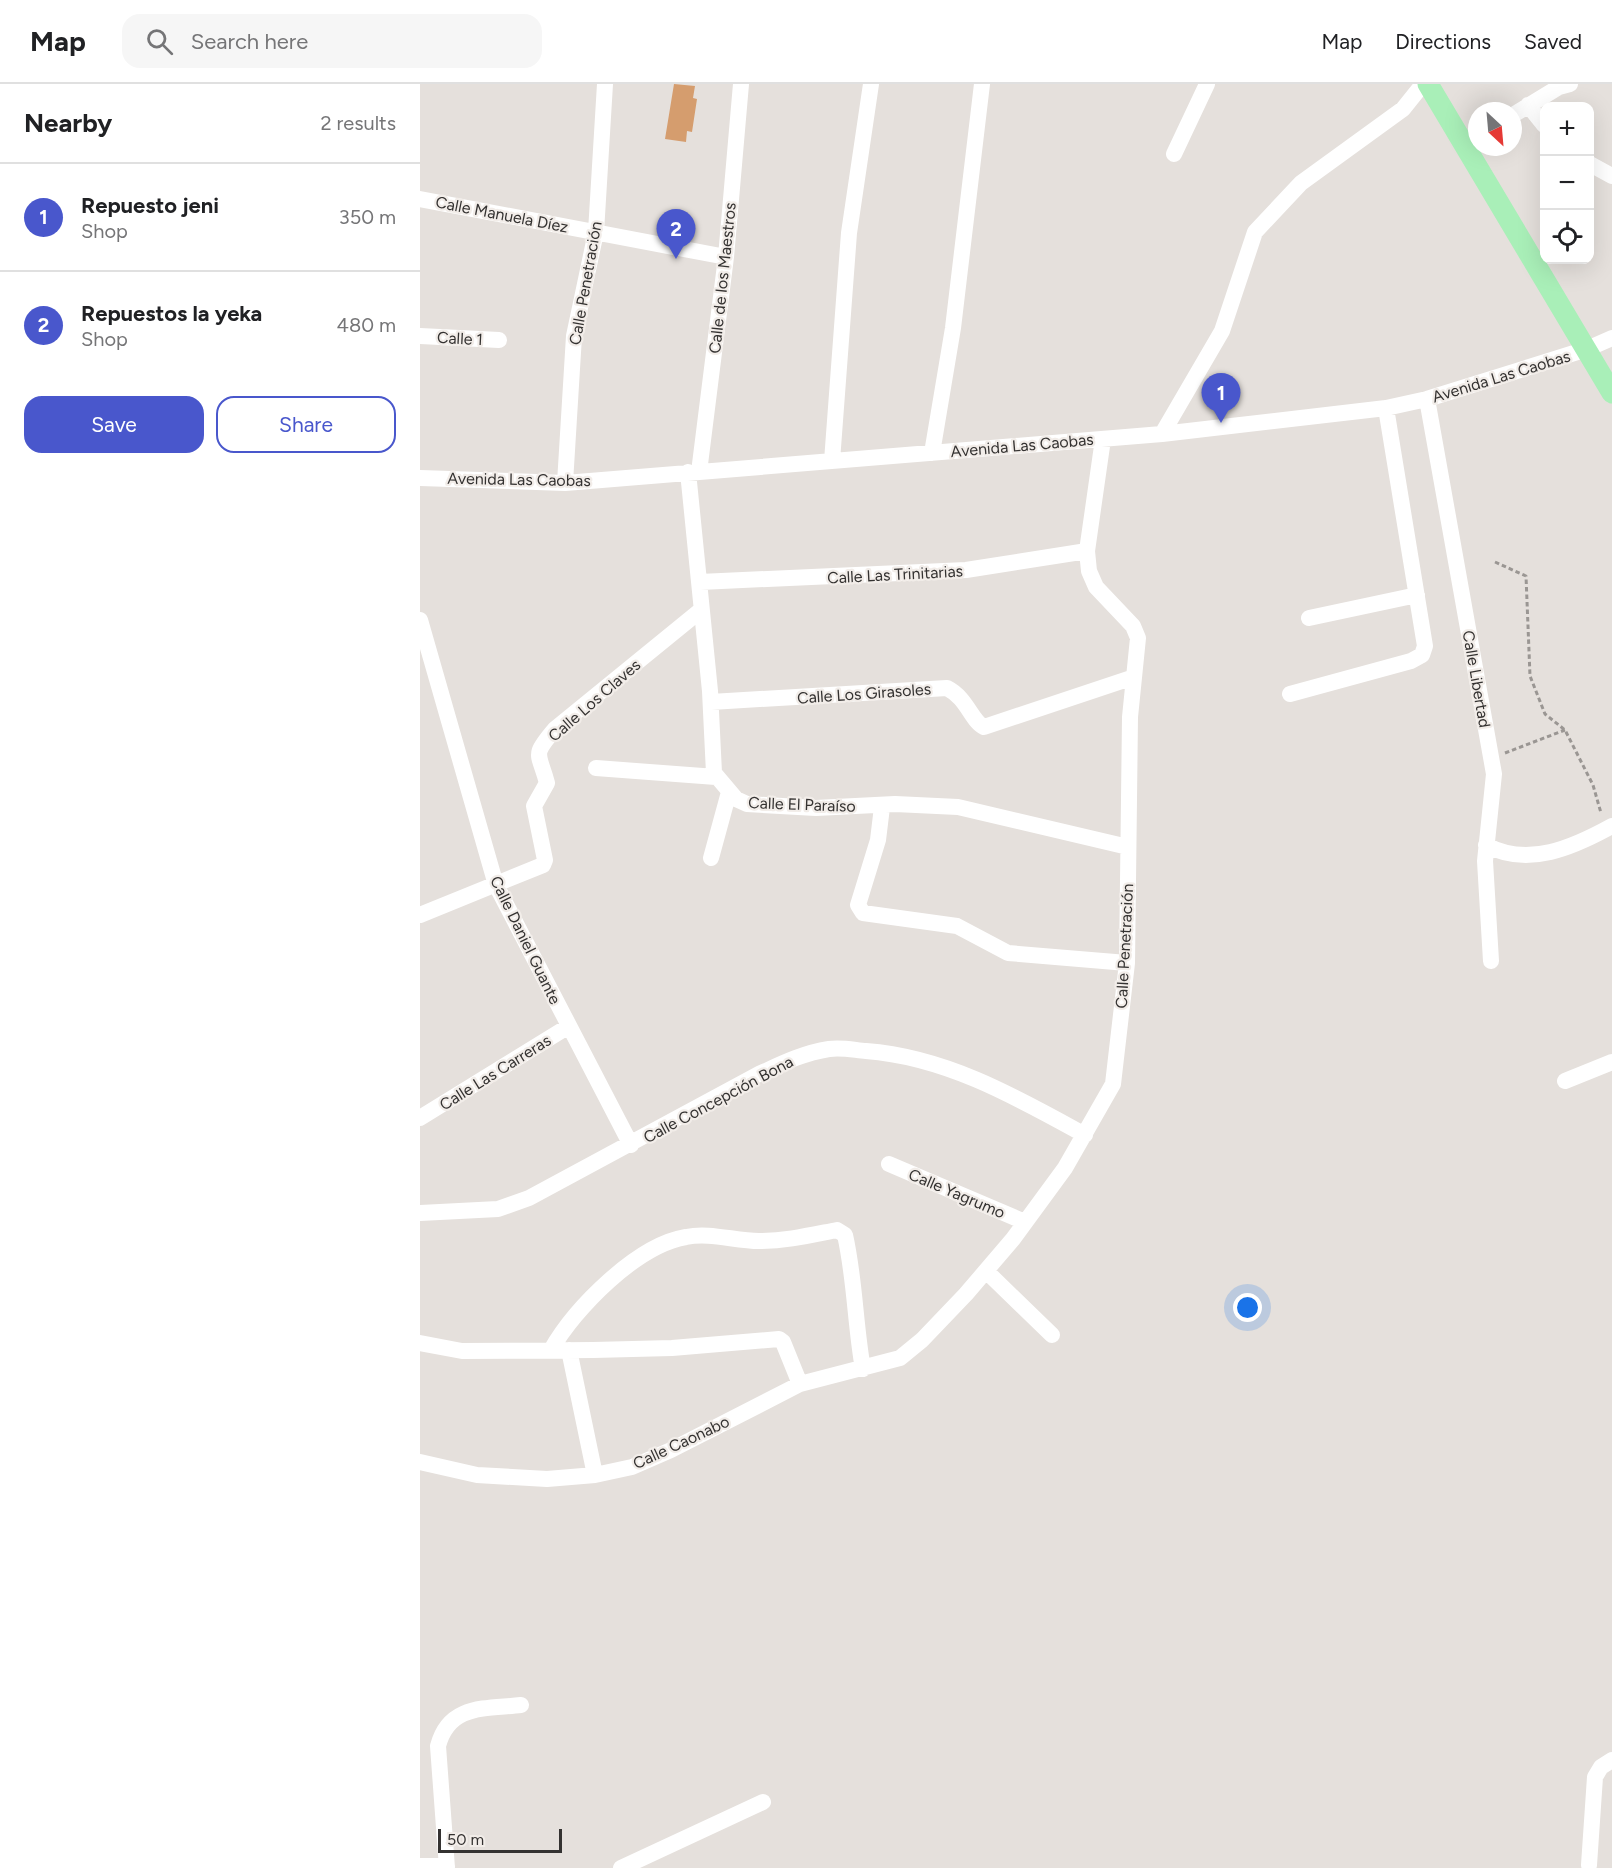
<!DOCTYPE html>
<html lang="en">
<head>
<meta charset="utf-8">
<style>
	:root { --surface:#fff; --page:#f6f6f6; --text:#202124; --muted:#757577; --line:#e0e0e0; --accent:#4957cc }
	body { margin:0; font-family:Figtree,sans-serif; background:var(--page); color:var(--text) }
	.controls { position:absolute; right:18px; top:18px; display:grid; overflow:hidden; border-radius:12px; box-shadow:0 6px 24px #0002 }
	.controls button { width:54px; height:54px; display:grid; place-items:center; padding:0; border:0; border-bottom:2px solid var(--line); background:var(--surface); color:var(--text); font:30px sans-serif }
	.compass { position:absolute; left:1048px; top:18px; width:54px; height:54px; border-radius:50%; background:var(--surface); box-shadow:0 6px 24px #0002; rotate:154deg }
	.scale { position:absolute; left:18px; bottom:15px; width:124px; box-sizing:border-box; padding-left:6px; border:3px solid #343231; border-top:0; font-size:16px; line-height:21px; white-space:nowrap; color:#343231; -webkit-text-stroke:4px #f2ede9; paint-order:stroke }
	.you { position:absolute; left:828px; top:1224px; width:21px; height:21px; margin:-15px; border:4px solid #fff; border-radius:50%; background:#1a73e8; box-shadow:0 0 0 9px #1a73e833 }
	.badge { display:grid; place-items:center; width:39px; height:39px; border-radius:50%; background:var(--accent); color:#fff; font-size:20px; font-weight:700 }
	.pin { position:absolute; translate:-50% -50px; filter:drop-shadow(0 2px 3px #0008) }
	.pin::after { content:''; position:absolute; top:32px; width:21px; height:18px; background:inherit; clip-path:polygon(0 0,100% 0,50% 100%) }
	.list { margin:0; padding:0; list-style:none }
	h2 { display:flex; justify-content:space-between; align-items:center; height:78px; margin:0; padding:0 24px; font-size:26px }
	h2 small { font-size:20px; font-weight:400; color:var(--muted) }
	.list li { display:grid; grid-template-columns:39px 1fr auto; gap:18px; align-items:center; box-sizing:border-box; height:108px; padding:0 24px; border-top:2px solid var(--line) }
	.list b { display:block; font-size:22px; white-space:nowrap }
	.list p { margin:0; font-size:20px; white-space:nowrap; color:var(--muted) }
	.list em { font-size:20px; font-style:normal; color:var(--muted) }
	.actions { display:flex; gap:12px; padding:18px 24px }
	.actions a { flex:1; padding:14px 0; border:2px solid var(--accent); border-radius:18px; text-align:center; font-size:21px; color:var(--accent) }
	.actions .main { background:var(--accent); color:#fff }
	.icon { flex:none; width:33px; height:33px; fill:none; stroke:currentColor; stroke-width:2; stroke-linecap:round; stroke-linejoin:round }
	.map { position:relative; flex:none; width:1192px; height:1784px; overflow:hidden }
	header { display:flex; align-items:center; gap:36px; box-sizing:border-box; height:84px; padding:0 30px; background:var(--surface); border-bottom:2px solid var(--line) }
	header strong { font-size:28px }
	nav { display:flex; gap:33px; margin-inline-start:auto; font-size:21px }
	.search { width:420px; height:54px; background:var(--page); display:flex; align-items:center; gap:15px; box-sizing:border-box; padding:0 21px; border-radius:18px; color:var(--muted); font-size:22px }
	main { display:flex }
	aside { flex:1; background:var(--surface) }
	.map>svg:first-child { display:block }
</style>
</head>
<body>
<header>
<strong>Map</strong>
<div class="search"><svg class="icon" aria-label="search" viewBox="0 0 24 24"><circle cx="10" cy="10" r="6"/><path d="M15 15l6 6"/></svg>Search here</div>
<nav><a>Map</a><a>Directions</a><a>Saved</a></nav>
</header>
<main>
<aside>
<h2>Nearby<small>2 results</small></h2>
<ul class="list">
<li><span class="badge">1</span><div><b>Repuesto jeni</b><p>Shop</p></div><em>350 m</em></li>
<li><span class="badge">2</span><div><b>Repuestos la yeka</b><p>Shop</p></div><em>480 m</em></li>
</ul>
<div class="actions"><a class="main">Save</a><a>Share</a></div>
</aside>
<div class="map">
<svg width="1192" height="1784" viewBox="0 0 1192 1784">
	<rect width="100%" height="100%" fill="#e5e0dc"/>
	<!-- building -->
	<path fill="#d59d6e" d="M 254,0 L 275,2 L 273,14 L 277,15 L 272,48 L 267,47 L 266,58 L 245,55 Z"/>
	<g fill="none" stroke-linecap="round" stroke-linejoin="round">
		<!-- path -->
		<path stroke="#9a9693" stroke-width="3" stroke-dasharray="4.5 3" stroke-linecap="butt" d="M 1075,478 L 1106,492 L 1110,592 L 1125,630 L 1145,646 L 1173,701 L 1181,729
			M 1085,669 L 1145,646"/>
		<!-- minor -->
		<path stroke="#fff" stroke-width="16" d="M 1108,21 L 1124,41
			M 1093,31 L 1139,3 L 1150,0
			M 754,70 L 787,0
			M 1170,80 L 1192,92
			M 0,115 L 306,173
			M 0,252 L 79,256
			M 1007,315 L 1074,690 L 1065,777 L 1071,877
			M 742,350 L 802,247 L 835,148 L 881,99 L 983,25 L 1003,0
			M 512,369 L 533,244 L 562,0
			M 412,377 L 429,149 L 451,0
			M 268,388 L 290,607 L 294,689 L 316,715 L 327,720 L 396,724 L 475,720 L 538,723 L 708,763
			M 279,388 L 306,173 L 321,0
			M 0,394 L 145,399 L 742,350 L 966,324 L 1007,315 L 1167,265 L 1192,254
			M 145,399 L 154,252 L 176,148 L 185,0
			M 280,498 L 546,486 L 667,467
			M 889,534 L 997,511
			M 0,536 L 76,801 L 211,1061
			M 870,610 L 991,577 L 1002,571 L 1005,562 L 966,324
			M 291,618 L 527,604 C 547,614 552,638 564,643 L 714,593
			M 176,684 L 296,693
			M 462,723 L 458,756 L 438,821 L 443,829 L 537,842 L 588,869 L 707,879
			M 1066,761 C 1108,784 1154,763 1192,742
			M 291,774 L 309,708
			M 0,831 L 123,781 L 125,776 L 114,722 L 127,699 C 119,668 111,673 135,645 L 281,526
			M 1145,997 L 1192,978
			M 0,1034 L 149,942
			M 469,1080 L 605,1138
			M 0,1129 L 78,1125 L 109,1114 L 337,991 C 361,980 383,969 409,965 C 421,963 434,966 446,967 C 526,973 596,1013 665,1051
			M 566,1187 L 632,1251
			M 0,1259 L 42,1267 L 173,1266 L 252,1264 L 359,1255 L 363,1258 L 380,1300
			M 131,1266 C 155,1224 217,1161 266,1153 C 290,1148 315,1157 339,1157 C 366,1157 391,1151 417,1146 L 425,1151 C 435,1195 435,1240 443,1285
			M 149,1266 L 175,1391
			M 0,1378 L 57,1391 L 127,1395 L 175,1391 L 212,1383 L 251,1366 L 380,1300 L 480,1274 L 502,1256 L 546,1210 L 593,1155 L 645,1084 L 693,1000 L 707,879 L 710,633 L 718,554 L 713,542 L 676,503 L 669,487 L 667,467 L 683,355
			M 1169,1781 L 1175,1693 L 1181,1683 L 1192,1676
			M 0,1782 L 27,1782
			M 27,1784 L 18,1662 C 29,1620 65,1625 101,1621
			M 201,1784 L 343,1718"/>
		<!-- major -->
		<path stroke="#a9efb8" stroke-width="21" d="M 1008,0 L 1192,309"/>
	</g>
	<g text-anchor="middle" stroke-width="4.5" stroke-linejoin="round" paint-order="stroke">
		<!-- street labels -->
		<g font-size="16" fill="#343231" stroke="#f2ede9">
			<text transform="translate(82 130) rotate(11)" y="6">Calle Manuela Díez</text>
			<text transform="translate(302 194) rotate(-84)" y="6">Calle de los Maestros</text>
			<text transform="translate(165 199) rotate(-80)" y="6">Calle Penetración</text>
			<text transform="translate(40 254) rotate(3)" y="6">Calle 1</text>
			<text transform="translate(1081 292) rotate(-17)" y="6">Avenida Las Caobas</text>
			<text transform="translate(602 361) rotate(-5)" y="6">Avenida Las Caobas</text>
			<text transform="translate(99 395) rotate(1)" y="6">Avenida Las Caobas</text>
			<text transform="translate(475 490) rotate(-3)" y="6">Calle Las Trinitarias</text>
			<text transform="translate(1057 595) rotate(80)" y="6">Calle Libertad</text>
			<text transform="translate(444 609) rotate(-4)" y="6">Calle Los Girasoles</text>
			<text transform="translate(174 616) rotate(-41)" y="6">Calle Los Claves</text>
			<text transform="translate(382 720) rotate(2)" y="6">Calle El Paraíso</text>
			<text transform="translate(106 856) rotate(64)" y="6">Calle Daniel Guante</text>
			<text transform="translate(704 862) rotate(-87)" y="6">Calle Penetración</text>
			<text transform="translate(75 988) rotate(-32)" y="6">Calle Las Carreras</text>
			<text transform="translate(298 1015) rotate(-28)" y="6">Calle Concepción Bona</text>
			<text transform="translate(537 1109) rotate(23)" y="6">Calle Yagrumo</text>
			<text transform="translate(261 1358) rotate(-25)" y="6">Calle Caonabo</text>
		</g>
	</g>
</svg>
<div class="controls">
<button>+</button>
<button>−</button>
<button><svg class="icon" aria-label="locate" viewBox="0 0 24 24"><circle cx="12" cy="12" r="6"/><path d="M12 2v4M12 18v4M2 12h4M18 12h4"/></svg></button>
</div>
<svg class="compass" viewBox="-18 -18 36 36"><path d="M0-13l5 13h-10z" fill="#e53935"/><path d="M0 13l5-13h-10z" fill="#757577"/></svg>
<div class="scale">50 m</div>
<div class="you"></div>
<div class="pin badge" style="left:801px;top:339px">1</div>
<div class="pin badge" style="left:256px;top:175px">2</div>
</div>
</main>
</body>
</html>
